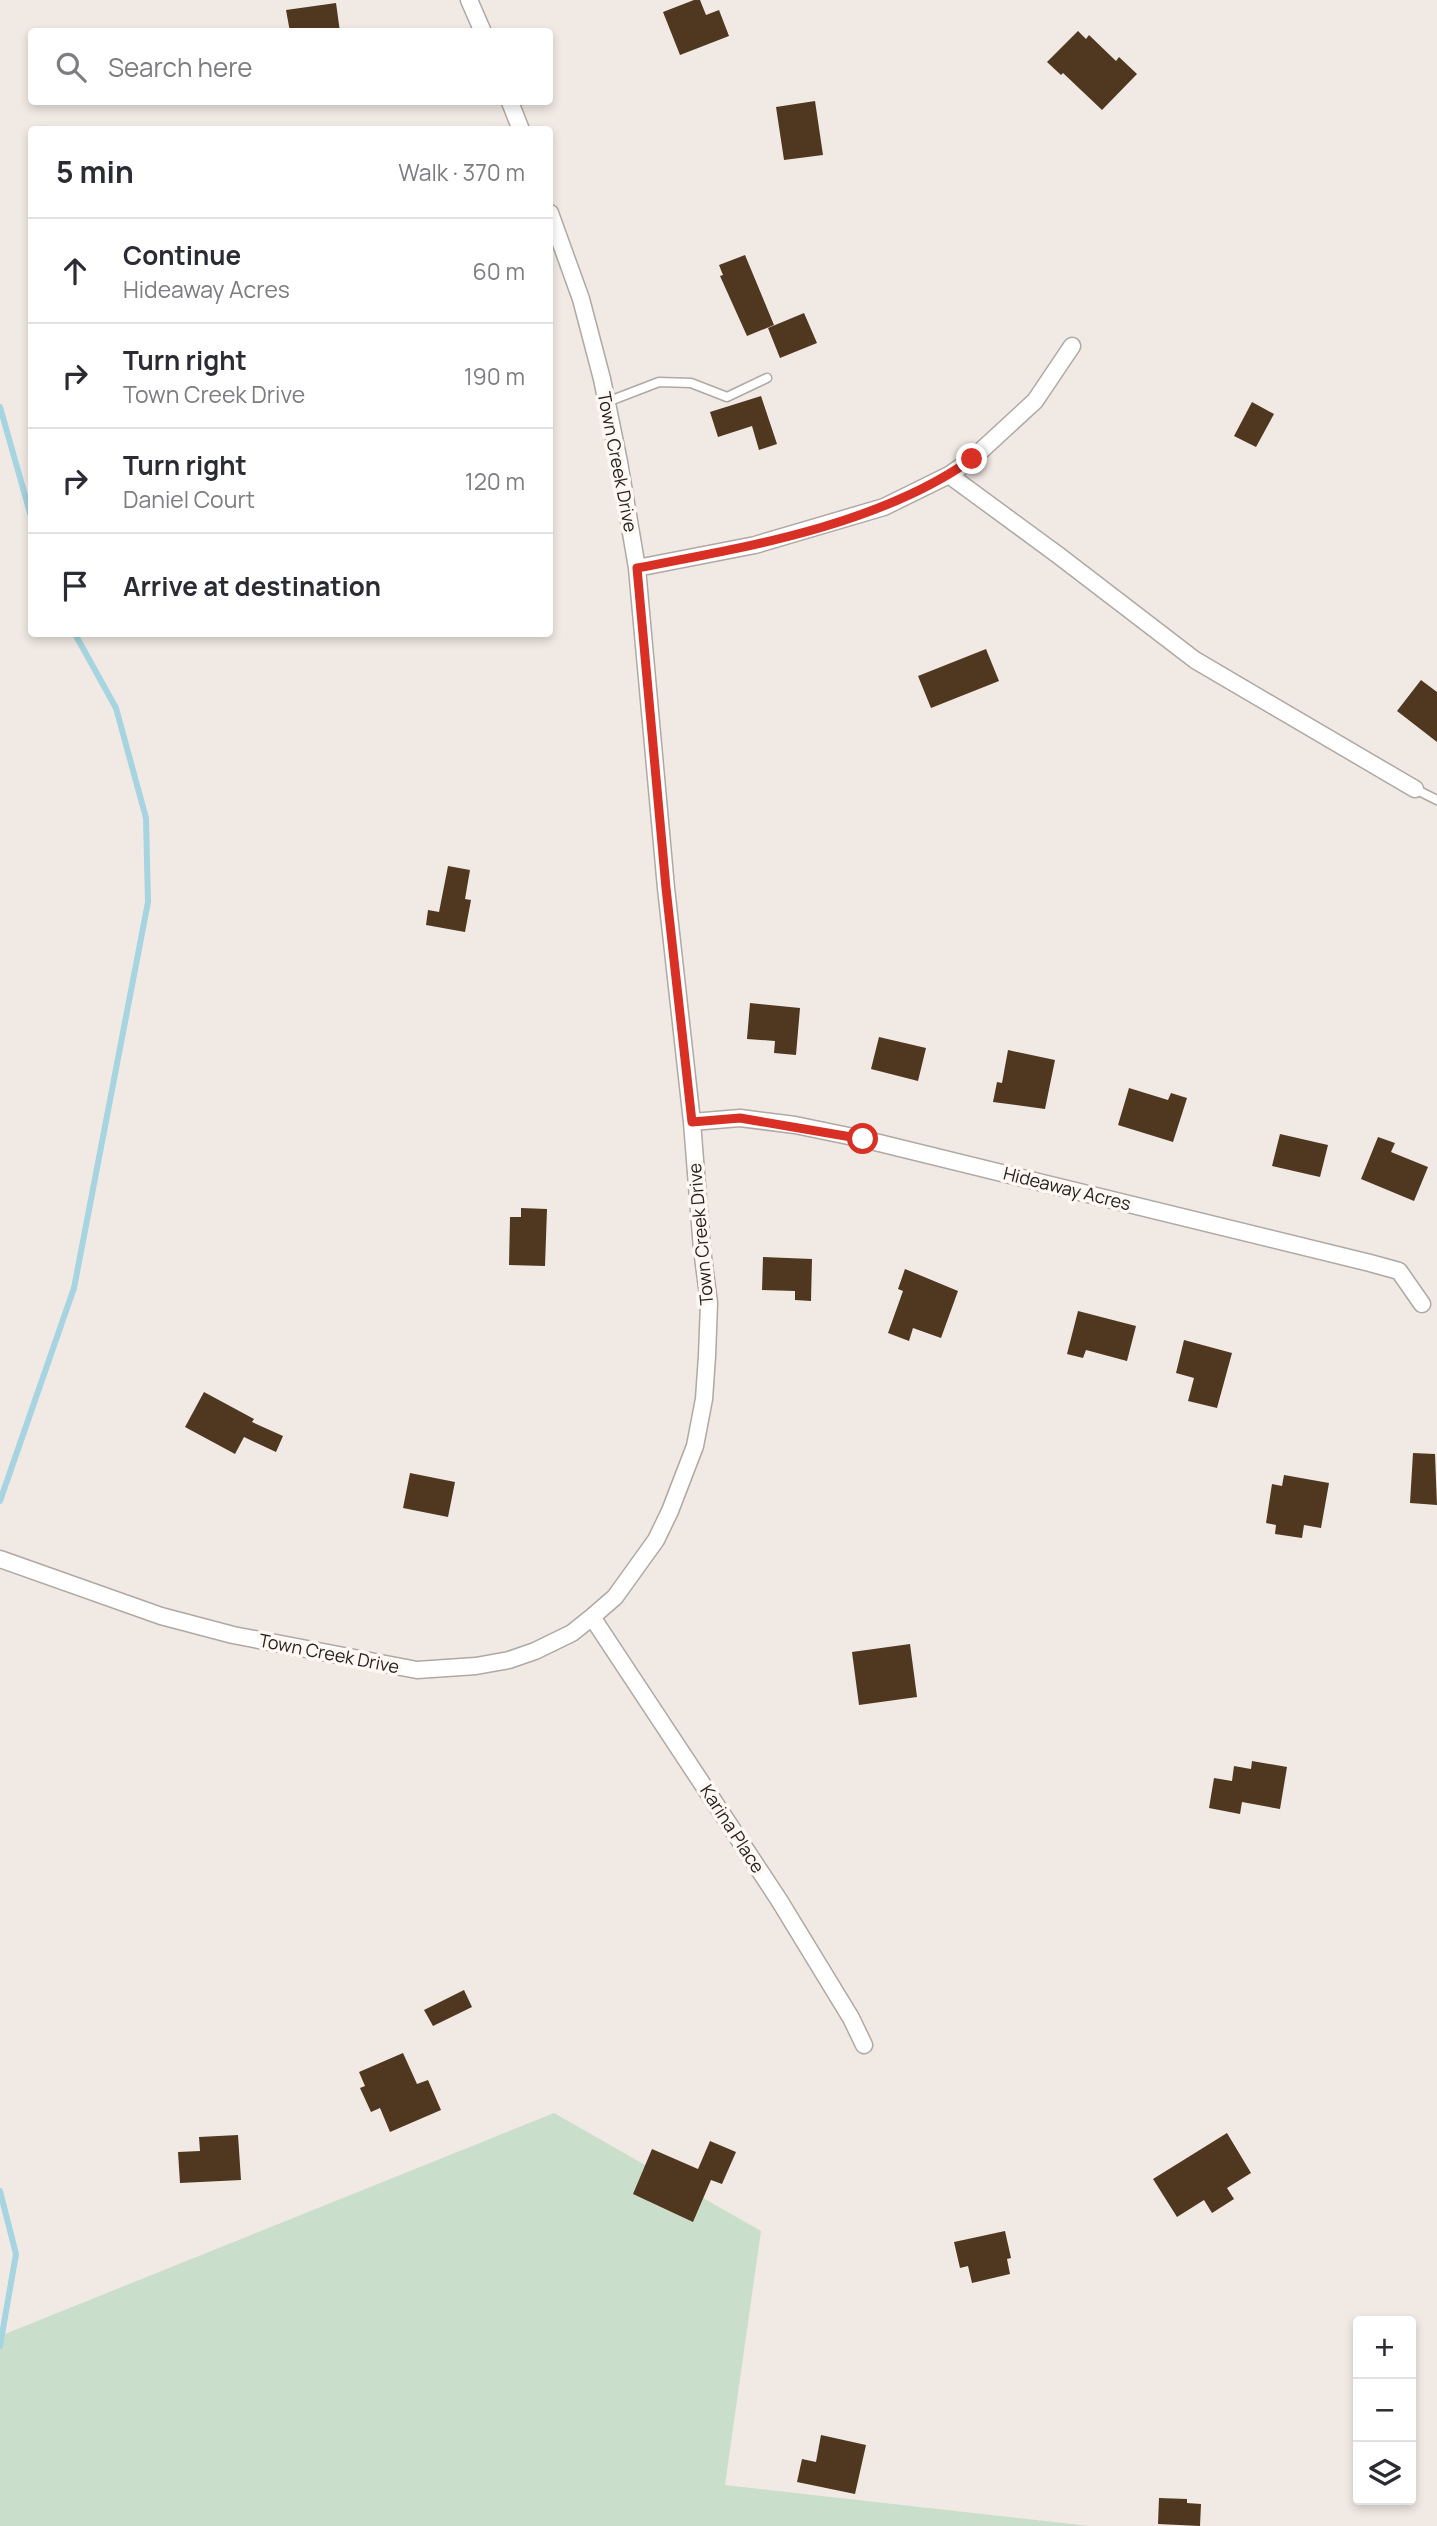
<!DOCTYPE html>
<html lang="en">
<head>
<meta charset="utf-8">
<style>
	:root { --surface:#fff; --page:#f2f2f3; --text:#2b2b33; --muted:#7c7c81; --line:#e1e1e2 }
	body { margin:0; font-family:Manrope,sans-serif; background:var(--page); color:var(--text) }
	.controls { position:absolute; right:21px; bottom:21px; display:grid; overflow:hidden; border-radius:7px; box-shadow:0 4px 10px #0003 }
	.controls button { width:63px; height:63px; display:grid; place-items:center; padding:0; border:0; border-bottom:2px solid var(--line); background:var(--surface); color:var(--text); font:35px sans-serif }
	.stop { position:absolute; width:21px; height:21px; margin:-16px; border:5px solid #d93025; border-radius:50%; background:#fff }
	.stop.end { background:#d93025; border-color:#fff; box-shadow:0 2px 7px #0008 }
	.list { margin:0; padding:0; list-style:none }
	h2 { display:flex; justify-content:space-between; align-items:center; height:91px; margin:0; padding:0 28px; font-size:30px }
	h2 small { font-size:23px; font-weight:400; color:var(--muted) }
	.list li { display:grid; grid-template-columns:46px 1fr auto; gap:21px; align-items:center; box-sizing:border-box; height:105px; padding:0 28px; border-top:2px solid var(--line) }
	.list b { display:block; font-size:26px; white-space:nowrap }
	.list p { margin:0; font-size:23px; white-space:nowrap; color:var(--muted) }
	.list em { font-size:23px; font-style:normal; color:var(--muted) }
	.icon { flex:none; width:38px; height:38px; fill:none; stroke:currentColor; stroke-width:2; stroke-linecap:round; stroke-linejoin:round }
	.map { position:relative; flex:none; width:1437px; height:2526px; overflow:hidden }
	.search { position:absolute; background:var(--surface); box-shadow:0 4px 10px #0003; left:28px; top:28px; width:525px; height:77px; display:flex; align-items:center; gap:18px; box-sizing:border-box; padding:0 24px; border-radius:7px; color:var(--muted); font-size:26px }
	.panel { position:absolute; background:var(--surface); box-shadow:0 4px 10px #0003; left:28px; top:126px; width:525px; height:511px; border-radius:7px }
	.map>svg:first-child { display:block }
</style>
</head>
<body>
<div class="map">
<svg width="1437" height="2526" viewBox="0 0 1437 2526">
	<rect width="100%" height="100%" fill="#f1eae4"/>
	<!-- green -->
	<path fill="#cadecc" d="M 554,2113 L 761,2231 L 725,2485 L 1089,2526 L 0,2526 L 0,2336 Z"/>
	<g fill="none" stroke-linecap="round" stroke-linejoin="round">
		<!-- stream -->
		<path stroke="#a6d4e1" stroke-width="6" d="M 0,407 L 32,520
			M 0,1501 L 74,1288 L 148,902 L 146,818 L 116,708 L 75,634
			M 0,2191 L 16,2254 L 0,2346"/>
	</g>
	<!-- building -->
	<path fill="#50371f" d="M 694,0 L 700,0 L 706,15 L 719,10 L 729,36 L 680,55 L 663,12 Z
		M 336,3 L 340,32 L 290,32 L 286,10 Z
		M 1078,31 L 1086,39 L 1089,35 L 1116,61 L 1119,57 L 1137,74 L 1102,110 L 1063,73 L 1061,75 L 1047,62 Z
		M 815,101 L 823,155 L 784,160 L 776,107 Z
		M 745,255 L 774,325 L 747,336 L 720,276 L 723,275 L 719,265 Z
		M 804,313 L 817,343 L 780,358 L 768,328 Z
		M 761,396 L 777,444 L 759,450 L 752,426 L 718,437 L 710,412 Z
		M 1252,402 L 1274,414 L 1256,447 L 1234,436 Z
		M 986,649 L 999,681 L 931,708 L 918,676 Z
		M 1421,680 L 1437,692 L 1437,742 L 1397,711 Z
		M 448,866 L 470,870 L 465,899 L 471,900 L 465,932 L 426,925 L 428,910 L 439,912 Z
		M 750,1003 L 800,1008 L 796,1055 L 774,1053 L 775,1041 L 747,1039 Z
		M 879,1037 L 926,1048 L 918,1081 L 871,1069 Z
		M 1008,1050 L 1055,1060 L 1045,1109 L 993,1102 L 997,1082 L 1002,1083 Z
		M 1129,1088 L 1168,1100 L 1171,1093 L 1187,1098 L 1173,1142 L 1118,1125 Z
		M 1280,1134 L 1328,1145 L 1320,1177 L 1272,1166 Z
		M 1378,1137 L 1395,1143 L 1391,1152 L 1428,1167 L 1414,1201 L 1361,1179 Z
		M 521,1208 L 547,1209 L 545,1266 L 509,1265 L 510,1217 L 521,1217 Z
		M 763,1257 L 812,1259 L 811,1301 L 795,1300 L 795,1291 L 762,1290 Z
		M 905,1269 L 958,1291 L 941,1338 L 913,1328 L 909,1341 L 888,1333 L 903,1291 L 898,1289 Z
		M 1078,1311 L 1136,1326 L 1127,1361 L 1086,1350 L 1083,1358 L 1067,1354 Z
		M 1184,1340 L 1232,1353 L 1217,1408 L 1188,1401 L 1194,1378 L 1176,1373 Z
		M 204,1392 L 254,1419 L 252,1422 L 283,1436 L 276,1452 L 244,1437 L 235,1454 L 185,1427 Z
		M 1413,1453 L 1435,1454 L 1437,1505 L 1410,1503 Z
		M 410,1473 L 455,1482 L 448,1517 L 403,1508 Z
		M 1284,1475 L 1329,1483 L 1321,1528 L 1304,1525 L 1302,1538 L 1275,1534 L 1276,1525 L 1266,1523 L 1272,1484 L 1282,1486 Z
		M 910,1644 L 917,1697 L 859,1705 L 852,1652 Z
		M 1252,1761 L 1287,1767 L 1280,1809 L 1242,1802 L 1240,1814 L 1209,1808 L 1214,1778 L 1232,1781 L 1234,1766 L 1251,1769 Z
		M 464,1990 L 472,2007 L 433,2026 L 424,2010 Z
		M 403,2053 L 417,2084 L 428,2080 L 441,2110 L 390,2132 L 380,2108 L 371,2112 L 360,2088 L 365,2086 L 359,2072 Z
		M 1227,2133 L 1251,2173 L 1227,2188 L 1234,2199 L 1212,2213 L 1204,2200 L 1177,2217 L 1153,2179 Z
		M 238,2135 L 241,2180 L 180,2183 L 178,2152 L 200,2151 L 199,2137 Z
		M 710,2141 L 736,2152 L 722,2184 L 711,2180 L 693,2222 L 633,2194 L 652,2149 L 698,2169 Z
		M 1005,2231 L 1011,2258 L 1007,2259 L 1010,2274 L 972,2283 L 968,2266 L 960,2268 L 954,2242 Z
		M 821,2435 L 866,2445 L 855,2494 L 797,2482 L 802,2459 L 816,2462 Z
		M 1159,2498 L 1187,2499 L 1187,2503 L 1201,2504 L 1200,2526 L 1158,2524 Z"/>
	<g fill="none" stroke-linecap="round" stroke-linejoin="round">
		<!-- service casing -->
		<g stroke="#afa8a3" stroke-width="11">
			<path id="service" d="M 607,402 L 659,382 L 691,383 L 727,397 L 767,378
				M 1415,789 L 1437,800"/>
		</g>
		<!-- minor casing -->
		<g stroke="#afa8a3" stroke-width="19">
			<path id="minor" d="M 469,0 L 483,32
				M 510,102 L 521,130
				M 949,475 L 1058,555 L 1195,660 L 1415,789
				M 637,568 L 755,545 L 884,507 L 949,475 L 972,459 L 1035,401 L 1072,346
				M 692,1122 L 740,1118 L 795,1125 L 863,1139 L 1370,1263 L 1399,1271 L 1422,1304
				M 0,1559 L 161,1616 L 233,1635 L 417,1670 L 476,1666 L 509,1660 L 535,1651 L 572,1633 L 592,1617 L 615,1597 L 656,1540 L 670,1511 L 695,1446 L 704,1399 L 707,1356 L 709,1303 L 702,1249 L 692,1122 L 666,888 L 637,568 L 619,462 L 602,379 L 581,299 L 550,213
				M 592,1617 L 779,1900 L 851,2018 L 864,2045"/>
		</g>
		<!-- service -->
		<use href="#service" stroke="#fff" stroke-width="8"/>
		<!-- minor -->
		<use href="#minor" stroke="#fff" stroke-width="16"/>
	</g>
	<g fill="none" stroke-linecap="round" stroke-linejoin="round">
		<!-- route -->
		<path stroke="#d93025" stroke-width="9" d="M 863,1139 L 740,1118 L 692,1122 L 666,888 L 637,568 C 747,547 879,525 972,459"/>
	</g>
	<g text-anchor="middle" stroke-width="7" stroke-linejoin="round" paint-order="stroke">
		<!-- street labels -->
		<g font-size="18" fill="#252321" stroke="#fef7f2">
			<text transform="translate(617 462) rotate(79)" y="6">Town Creek Drive</text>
			<text transform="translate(1067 1189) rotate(14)" y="6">Hideaway Acres</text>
			<text transform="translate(701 1234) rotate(-95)" y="6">Town Creek Drive</text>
			<text transform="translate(329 1654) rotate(11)" y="6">Town Creek Drive</text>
			<text transform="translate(732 1829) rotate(57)" y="6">Karina Place</text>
		</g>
	</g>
</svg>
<div class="controls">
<button>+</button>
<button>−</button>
<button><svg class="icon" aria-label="layers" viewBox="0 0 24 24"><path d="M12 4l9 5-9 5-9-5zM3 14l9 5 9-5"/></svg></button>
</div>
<div class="stop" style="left:863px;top:1139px"></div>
<div class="stop end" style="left:972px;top:459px"></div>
<div class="search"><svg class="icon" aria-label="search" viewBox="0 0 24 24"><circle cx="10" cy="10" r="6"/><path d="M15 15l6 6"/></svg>Search here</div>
<section class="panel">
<h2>5 min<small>Walk · 370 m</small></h2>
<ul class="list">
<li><svg class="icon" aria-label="ahead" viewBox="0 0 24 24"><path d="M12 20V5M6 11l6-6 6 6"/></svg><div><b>Continue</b><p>Hideaway Acres</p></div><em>60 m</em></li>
<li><svg class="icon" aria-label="right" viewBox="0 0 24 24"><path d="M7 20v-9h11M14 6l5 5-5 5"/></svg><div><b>Turn right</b><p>Town Creek Drive</p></div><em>190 m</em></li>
<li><svg class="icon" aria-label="right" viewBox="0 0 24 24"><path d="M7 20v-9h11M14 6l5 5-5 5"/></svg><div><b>Turn right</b><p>Daniel Court</p></div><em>120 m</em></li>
<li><svg class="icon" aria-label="arrive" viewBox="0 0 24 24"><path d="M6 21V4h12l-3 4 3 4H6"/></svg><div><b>Arrive at destination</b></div></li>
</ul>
</section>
</div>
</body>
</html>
